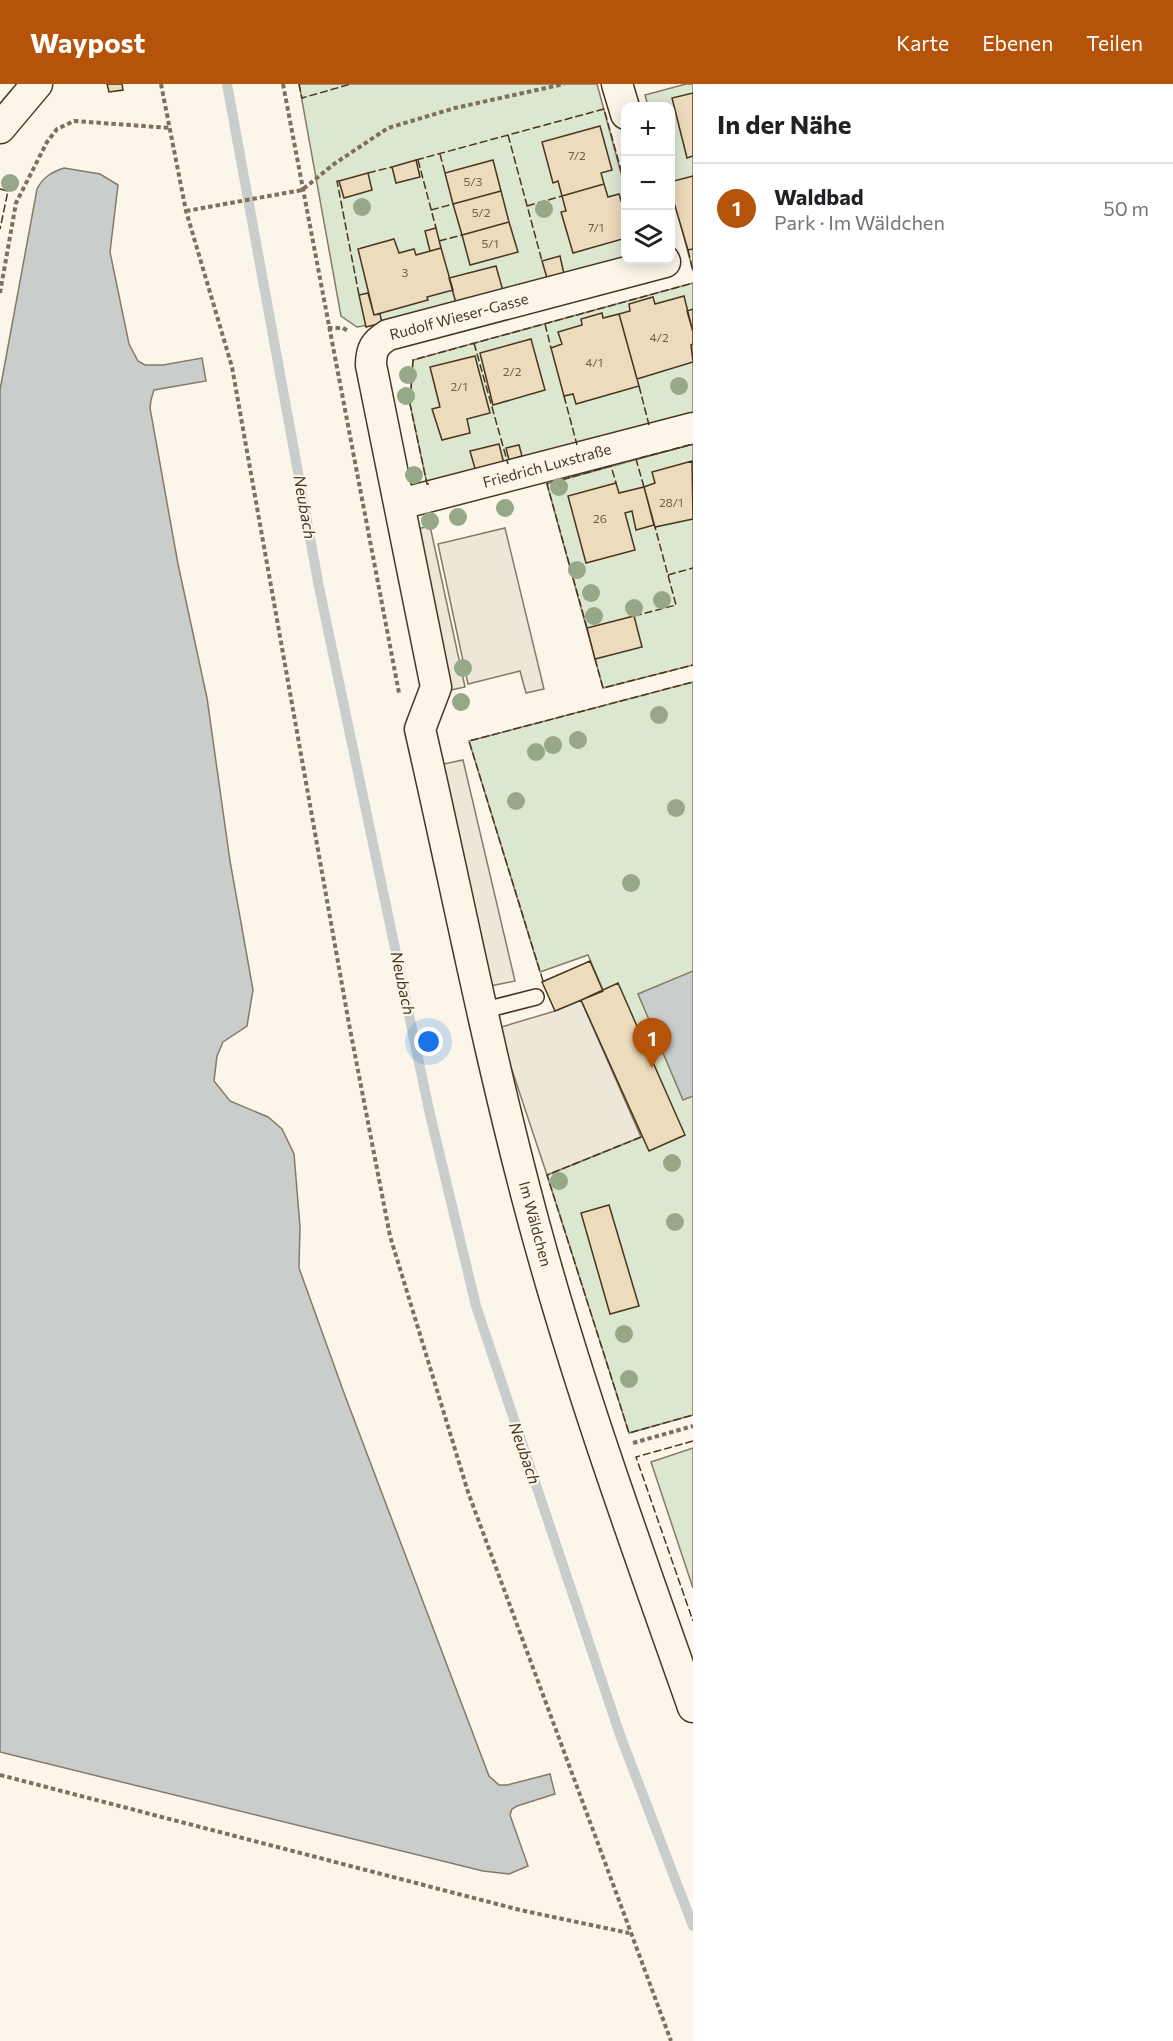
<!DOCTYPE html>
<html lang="de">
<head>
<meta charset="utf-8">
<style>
	:root { --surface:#fff; --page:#f6f6f6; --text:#202124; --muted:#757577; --line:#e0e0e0; --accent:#b45309 }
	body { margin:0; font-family:Commissioner,sans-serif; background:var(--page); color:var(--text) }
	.controls { position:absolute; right:18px; top:18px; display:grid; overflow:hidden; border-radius:12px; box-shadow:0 3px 15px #0003 }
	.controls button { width:54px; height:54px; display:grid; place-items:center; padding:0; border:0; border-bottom:2px solid var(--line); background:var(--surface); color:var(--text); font:30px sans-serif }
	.you { position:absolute; left:429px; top:958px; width:21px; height:21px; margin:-15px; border:4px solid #fff; border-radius:50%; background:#1a73e8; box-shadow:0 0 0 9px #1a73e833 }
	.badge { display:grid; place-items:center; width:39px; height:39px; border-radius:50%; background:var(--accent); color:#fff; font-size:20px; font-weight:700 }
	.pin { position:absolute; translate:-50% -50px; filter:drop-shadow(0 2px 3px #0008) }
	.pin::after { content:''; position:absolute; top:32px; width:21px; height:18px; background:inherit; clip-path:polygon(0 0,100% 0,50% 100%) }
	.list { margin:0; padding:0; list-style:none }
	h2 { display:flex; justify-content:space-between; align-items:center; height:78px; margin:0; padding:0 24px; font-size:26px }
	h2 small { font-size:20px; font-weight:400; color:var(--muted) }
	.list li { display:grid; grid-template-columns:39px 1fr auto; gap:18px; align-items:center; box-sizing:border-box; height:90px; padding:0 24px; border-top:2px solid var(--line) }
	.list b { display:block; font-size:22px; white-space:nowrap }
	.list p { margin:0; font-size:20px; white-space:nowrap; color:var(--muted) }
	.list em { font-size:20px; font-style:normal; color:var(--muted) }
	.icon { flex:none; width:33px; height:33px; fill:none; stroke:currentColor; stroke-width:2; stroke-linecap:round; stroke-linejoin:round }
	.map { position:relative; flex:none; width:693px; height:1957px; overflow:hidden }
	header { display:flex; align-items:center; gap:36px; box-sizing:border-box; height:84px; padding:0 30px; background:var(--accent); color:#fff }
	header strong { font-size:28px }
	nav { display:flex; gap:33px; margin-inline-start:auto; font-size:21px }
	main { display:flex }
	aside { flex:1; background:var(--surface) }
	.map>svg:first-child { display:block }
</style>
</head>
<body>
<header>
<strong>Waypost</strong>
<nav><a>Karte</a><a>Ebenen</a><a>Teilen</a></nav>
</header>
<main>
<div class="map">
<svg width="693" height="1957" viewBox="0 0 693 1957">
	<rect width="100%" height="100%" fill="#fbf6e9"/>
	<!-- green -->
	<path fill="#dce7d0" stroke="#887966" stroke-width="1.5" d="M 299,0 L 597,0 L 625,104 L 625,174 L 382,239 L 357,243 L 341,232 Z
		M 686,0 L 693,0 L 693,187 L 671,105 L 670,22 L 648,22 L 645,11 Z
		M 693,199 L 693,329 L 427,400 L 410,320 L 413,276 Z
		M 693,360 L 693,581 L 603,604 L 547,400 Z
		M 693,598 L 693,1331 L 629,1349 L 547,1091 L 641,1053 L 581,916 L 603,906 L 588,871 L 540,888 L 469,657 Z
		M 693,1364 L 693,1504 L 651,1378 Z"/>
	<!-- parking -->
	<path fill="#ede7d9" stroke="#887966" stroke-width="1.5" d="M 430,442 L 465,603 L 451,606 L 417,445 Z
		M 505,444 L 544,605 L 526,609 L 520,587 L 468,600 L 438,460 Z
		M 463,676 L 515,897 L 490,902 L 439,681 Z
		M 581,916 L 641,1053 L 547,1091 L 498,944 L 555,927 Z"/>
	<!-- water -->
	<path fill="#c9cecd" stroke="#887966" stroke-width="1.5" d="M 64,84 L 100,90 L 118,101 L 110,168 L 129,260 L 138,277 L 145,281 L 163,281 L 202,274 L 206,297 L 154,306 L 151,316 L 150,324 L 178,480 L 207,614 L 230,777 L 253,906 L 247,942 L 223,958 L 217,972 L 214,997 L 230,1017 L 268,1033 L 282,1045 L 294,1070 L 300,1143 L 299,1184 L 344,1309 L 489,1692 L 499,1701 L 507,1701 L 550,1690 L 555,1710 L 517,1722 L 512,1725 L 510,1731 L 528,1782 L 509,1790 L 483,1787 L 0,1668 L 0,306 L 37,105 C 43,93 52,88 64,84 Z
		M 693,887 L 693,1012 L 683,1016 L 638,910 Z"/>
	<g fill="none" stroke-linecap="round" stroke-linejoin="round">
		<!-- stream -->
		<path stroke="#c9cecd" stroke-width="10" d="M 227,0 L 319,503 L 429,1026 L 476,1222 L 620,1651 L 693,1842"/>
	</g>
	<!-- building -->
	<path fill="#ecdcbc" stroke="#4a3520" stroke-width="1.5" d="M 107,0 L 122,0 L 123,6 L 109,8 Z
		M 693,9 L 693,72 L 687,74 L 672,14 Z
		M 600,42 L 612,86 L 601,89 L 604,100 L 562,112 L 558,97 L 553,99 L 542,58 Z
		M 416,76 L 420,93 L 396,99 L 392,83 Z
		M 493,76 L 501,107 L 453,120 L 445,89 Z
		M 368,89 L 372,106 L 344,114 L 339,97 Z
		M 693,92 L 693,165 L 688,166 L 670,105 L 670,98 Z
		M 604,100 L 608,113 L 619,110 L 626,133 L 626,154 L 573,169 L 561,128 L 566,127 L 562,112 Z
		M 501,107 L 509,138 L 462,151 L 453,120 Z
		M 509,138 L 518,168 L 470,181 L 462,151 Z
		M 436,144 L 441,164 L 430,167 L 425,147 Z
		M 394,155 L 399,169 L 414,165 L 416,171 L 441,164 L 453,206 L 427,213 L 428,216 L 374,231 L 358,165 Z
		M 560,172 L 564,190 L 547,194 L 542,177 Z
		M 496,182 L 503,207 L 456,219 L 449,194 Z
		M 368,209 L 374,231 L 380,230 L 382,239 L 366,243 L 359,211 Z
		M 684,212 L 693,248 L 693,260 L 691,261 L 693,278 L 637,295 L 619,230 L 630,227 L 629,220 L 653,213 L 655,220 Z
		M 693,225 L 693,248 L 687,227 Z
		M 602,229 L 603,234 L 619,230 L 639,302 L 576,320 L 573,310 L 564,312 L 551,264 L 562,260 L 558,248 L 582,241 L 581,235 Z
		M 531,255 L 545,306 L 493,321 L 480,269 Z
		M 475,272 L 490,329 L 467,335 L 470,349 L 442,356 L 432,325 L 440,323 L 430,283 Z
		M 499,360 L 504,380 L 476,388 L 470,367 Z
		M 519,361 L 522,372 L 509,376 L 506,364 Z
		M 692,377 L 693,435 L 655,443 L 644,403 L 655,399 L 652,388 Z
		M 616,399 L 619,409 L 644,403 L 654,441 L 636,446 L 632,427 L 625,429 L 635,466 L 586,479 L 568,412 Z
		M 634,532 L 642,563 L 595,575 L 587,544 Z
		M 590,877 L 603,907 L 555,927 L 542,898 Z
		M 618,899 L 685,1051 L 649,1067 L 581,916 Z
		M 609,1121 L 639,1222 L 610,1230 L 581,1129 Z"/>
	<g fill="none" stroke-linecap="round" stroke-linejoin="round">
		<!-- service casing -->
		<g stroke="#4a3520" stroke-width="18">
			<path id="service" d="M 481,927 L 536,913"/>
		</g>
		<!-- minor casing -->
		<g stroke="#4a3520" stroke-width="33">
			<path id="minor" d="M 617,0 L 626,30
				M 0,44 L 37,0
				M 664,176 L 665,178 L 388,251 C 375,259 371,265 371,281 L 436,603 L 420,645 C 458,811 490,978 535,1143 C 579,1305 637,1464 693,1623
				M 400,420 L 693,344"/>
		</g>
		<!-- path -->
		<path stroke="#7f6f5c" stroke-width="4" stroke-dasharray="4.5 3" stroke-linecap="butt" d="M 161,0 L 186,127 L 232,283 L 349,940 L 390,1152 L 468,1408 L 671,1957
			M 283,0 L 399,609
			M 186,127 L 302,106 L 334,80 L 388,44 L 455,24 L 564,0
			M 0,209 L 16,119 L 47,58 L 57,45 L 74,37 L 171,44
			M 328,244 L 343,244 L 348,247
			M 633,1359 L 693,1342
			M 0,1691 L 520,1826 L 629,1849"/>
		<!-- service -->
		<use href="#service" stroke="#fbf6e9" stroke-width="15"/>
		<!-- minor -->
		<use href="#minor" stroke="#fbf6e9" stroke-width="30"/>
		<!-- fence -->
		<path stroke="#4a3520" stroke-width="1.5" stroke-dasharray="8 3" stroke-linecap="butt" d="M 299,0 L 302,14 L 351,0
			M 508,51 L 542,177
			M 440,70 L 445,89
			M 416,76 L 604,25 L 626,104
			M 418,76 L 436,144
			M 368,89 L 392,83
			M 339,97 L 337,97 L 359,211
			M 0,105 L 8,107 L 0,145
			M 527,122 L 562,112
			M 431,126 L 453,120
			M 439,157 L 462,151
			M 688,166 L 693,187
			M 545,240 L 551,264
			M 474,259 L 508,380
			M 639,302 L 649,341
			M 564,312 L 577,361
			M 429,400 L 427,400 L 410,320 L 413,276 L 693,199
			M 644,403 L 636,375 L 693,360
			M 668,491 L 693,484
			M 634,532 L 676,521 L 655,443
			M 587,544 L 547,400 L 611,382 L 616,399
			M 595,575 L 603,604 L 693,581
			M 543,897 L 469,657 L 693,598
			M 641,1053 L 547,1091 L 629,1349 L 693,1331
			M 693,1357 L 636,1373 L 693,1537"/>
	</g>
	<!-- trees -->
	<g fill="#96a887">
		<circle cx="10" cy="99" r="9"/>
		<circle cx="362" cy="123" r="9"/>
		<circle cx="544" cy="125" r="9"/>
		<circle cx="408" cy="291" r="9"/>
		<circle cx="679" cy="302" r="9"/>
		<circle cx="406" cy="312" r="9"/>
		<circle cx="414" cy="391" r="9"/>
		<circle cx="559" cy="403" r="9"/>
		<circle cx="505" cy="424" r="9"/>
		<circle cx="458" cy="433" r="9"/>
		<circle cx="430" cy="437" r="9"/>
		<circle cx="577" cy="486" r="9"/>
		<circle cx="591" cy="509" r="9"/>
		<circle cx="662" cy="516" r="9"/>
		<circle cx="634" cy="524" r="9"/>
		<circle cx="594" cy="532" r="9"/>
		<circle cx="463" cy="584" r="9"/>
		<circle cx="461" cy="618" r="9"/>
		<circle cx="659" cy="631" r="9"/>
		<circle cx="578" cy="656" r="9"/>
		<circle cx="553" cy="661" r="9"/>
		<circle cx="536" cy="668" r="9"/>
		<circle cx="516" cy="717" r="9"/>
		<circle cx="676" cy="724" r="9"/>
		<circle cx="631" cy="799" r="9"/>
		<circle cx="672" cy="1079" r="9"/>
		<circle cx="559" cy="1097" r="9"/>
		<circle cx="675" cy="1138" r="9"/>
		<circle cx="624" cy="1250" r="9"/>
		<circle cx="629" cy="1295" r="9"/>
	</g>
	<g text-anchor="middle" stroke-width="4.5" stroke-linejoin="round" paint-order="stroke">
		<!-- number labels -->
		<g font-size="12" fill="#725f47">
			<text x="577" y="76">7/2</text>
			<text x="473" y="102">5/3</text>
			<text x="481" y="133">5/2</text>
			<text x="596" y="148">7/1</text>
			<text x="490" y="164">5/1</text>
			<text x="405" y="193">3</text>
			<text x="659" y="258">4/2</text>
			<text x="594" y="283">4/1</text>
			<text x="512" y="292">2/2</text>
			<text x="459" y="307">2/1</text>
			<text x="671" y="423">28/1</text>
			<text x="600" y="439">26</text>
		</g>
		<!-- street labels -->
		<g font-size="15" fill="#4a3520" stroke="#fbf6e9">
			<text transform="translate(459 233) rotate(-15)" y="5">Rudolf Wieser-Gasse</text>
			<text transform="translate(547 382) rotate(-15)" y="5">Friedrich Luxstraße</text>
			<text transform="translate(535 1140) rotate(75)" y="5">Im Wäldchen</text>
		</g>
		<!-- water labels -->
		<g font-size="16" font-style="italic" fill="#4a3520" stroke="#fbf6e9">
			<text transform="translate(305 423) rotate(80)" y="6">Neubach</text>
			<text transform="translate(403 899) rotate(78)" y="6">Neubach</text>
			<text transform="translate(525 1369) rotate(71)" y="6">Neubach</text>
		</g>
	</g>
</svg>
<div class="controls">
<button>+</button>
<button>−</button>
<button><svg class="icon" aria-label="layers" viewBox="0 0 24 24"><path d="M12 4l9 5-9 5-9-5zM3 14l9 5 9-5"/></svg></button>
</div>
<div class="you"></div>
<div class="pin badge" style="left:652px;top:984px">1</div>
</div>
<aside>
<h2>In der Nähe<small></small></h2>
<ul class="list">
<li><span class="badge">1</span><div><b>Waldbad</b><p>Park · Im Wäldchen</p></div><em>50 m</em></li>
</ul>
</aside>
</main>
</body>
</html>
